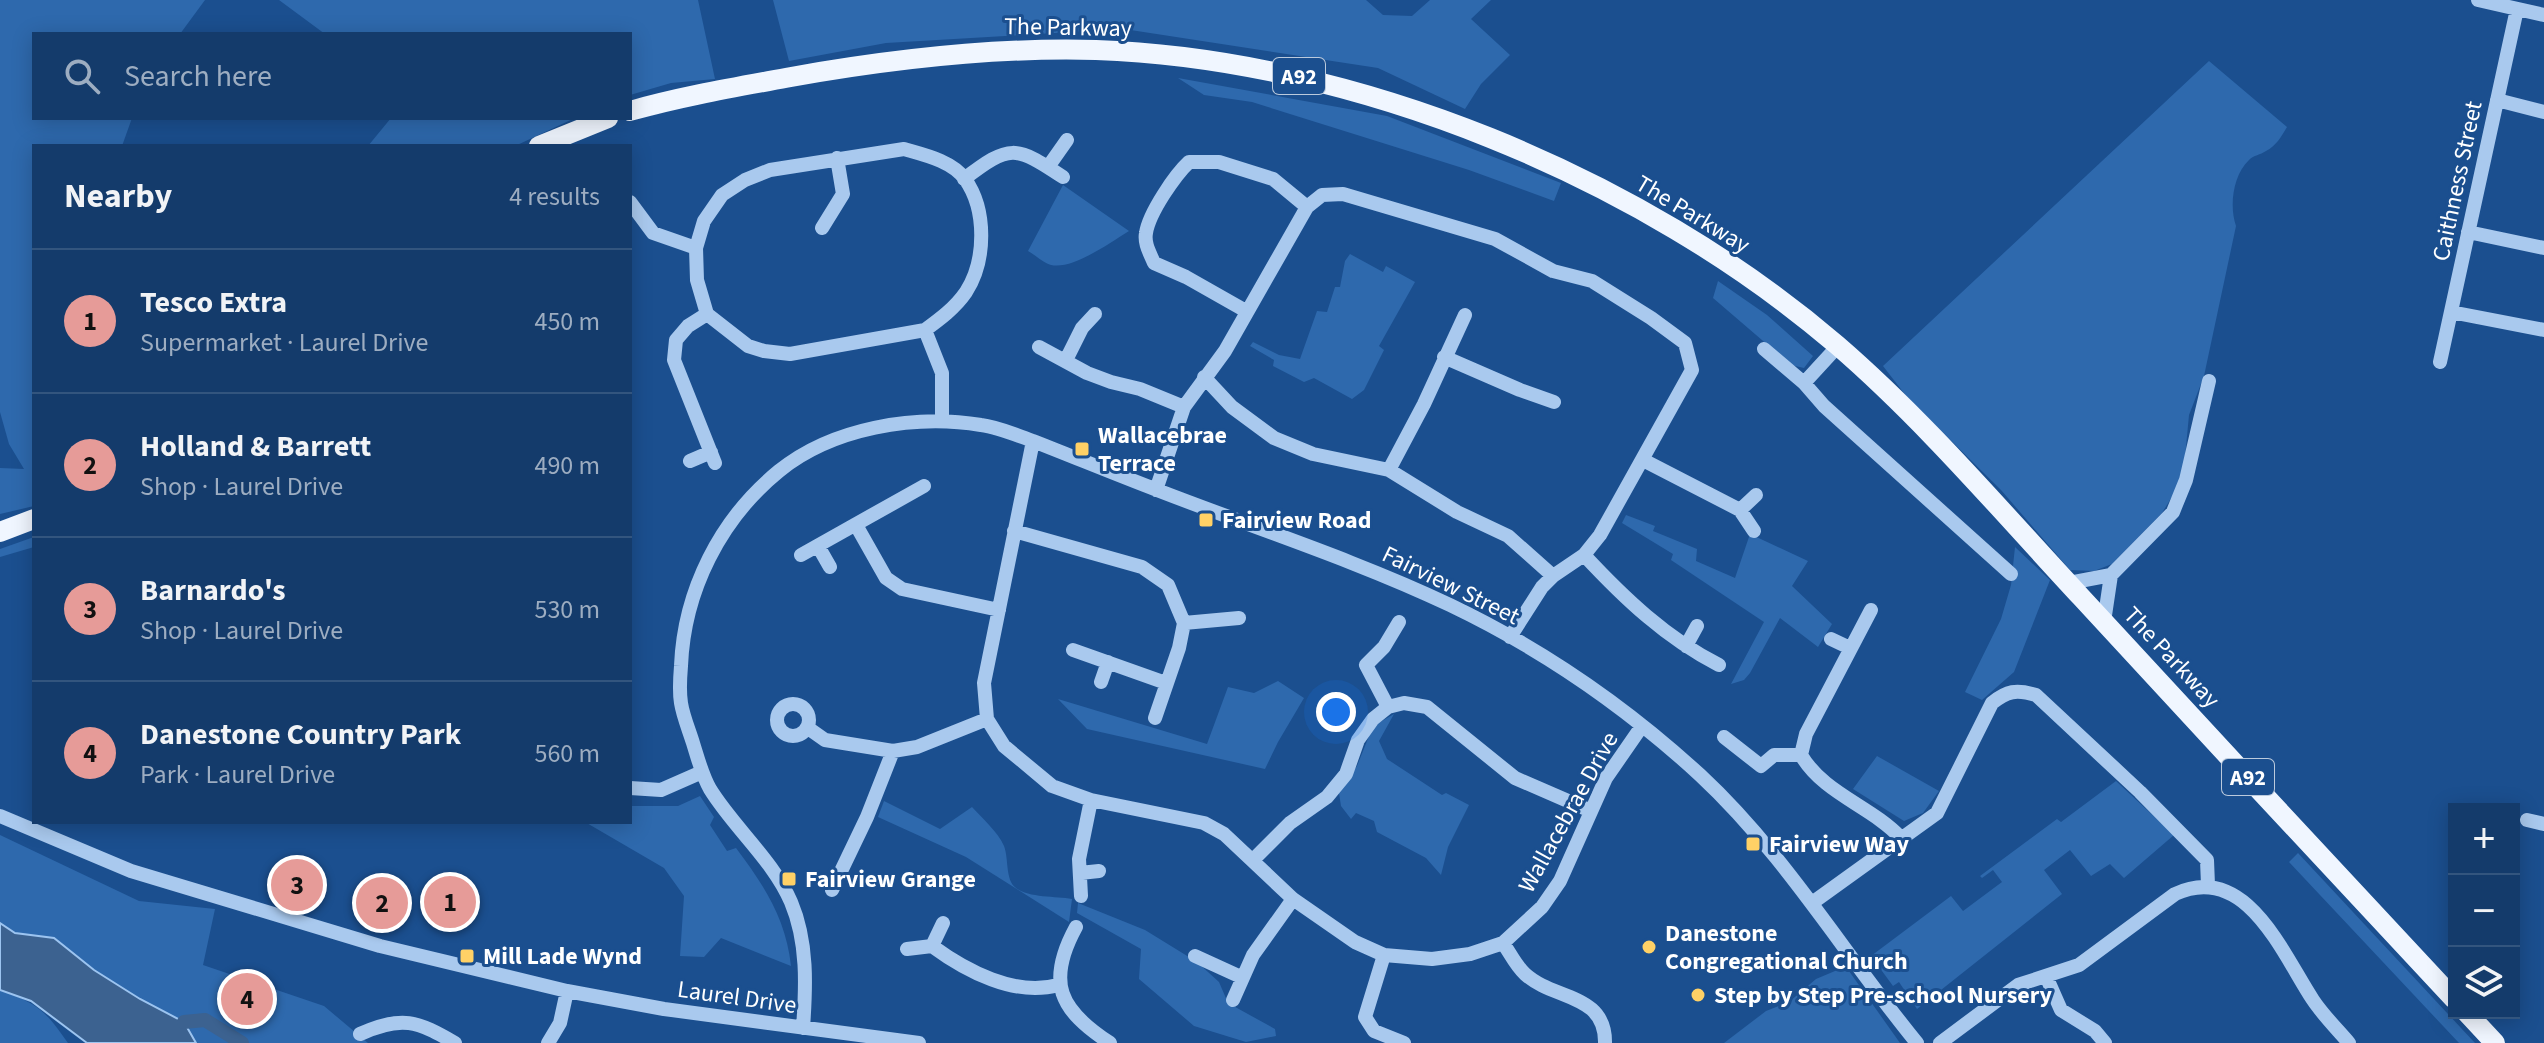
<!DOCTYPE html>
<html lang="en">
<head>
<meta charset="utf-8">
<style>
	:root { --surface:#143b6b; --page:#1d4271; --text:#f1f3f6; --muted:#9dadc1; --line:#33557e; --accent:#e69b98 }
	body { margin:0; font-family:"Source Sans 3",sans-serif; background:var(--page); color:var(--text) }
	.controls { position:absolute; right:24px; bottom:24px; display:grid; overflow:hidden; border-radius:0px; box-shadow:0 4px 20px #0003 }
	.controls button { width:72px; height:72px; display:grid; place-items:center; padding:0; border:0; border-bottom:2px solid var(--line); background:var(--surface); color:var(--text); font:40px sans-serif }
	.you { position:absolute; left:1336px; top:712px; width:28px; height:28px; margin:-20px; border:6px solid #fff; border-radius:50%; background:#1a73e8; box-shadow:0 0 0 12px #1a73e833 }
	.badge { display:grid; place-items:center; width:52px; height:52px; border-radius:50%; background:var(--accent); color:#111; font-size:26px; font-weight:700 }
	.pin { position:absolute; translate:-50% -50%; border:4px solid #fff; box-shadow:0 2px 8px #0006 }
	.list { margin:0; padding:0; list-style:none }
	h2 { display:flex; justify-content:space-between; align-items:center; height:104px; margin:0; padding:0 32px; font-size:34px }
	h2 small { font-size:26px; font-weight:400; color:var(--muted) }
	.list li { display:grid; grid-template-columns:52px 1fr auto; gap:24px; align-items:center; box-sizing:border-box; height:144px; padding:0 32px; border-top:2px solid var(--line) }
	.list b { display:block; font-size:30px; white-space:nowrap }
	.list p { margin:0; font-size:26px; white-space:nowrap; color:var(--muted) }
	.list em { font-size:26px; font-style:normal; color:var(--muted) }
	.icon { flex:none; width:44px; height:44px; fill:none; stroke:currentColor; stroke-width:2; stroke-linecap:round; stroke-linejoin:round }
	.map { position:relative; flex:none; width:2544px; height:1043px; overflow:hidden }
	.search { position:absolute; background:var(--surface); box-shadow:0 4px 20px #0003; left:32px; top:32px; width:600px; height:88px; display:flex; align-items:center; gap:20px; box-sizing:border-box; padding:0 28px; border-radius:0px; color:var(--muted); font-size:30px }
	.panel { position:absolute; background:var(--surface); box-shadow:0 4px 20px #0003; left:32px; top:144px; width:600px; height:680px; border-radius:0px }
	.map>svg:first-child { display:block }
</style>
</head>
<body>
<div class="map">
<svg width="2544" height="1043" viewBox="0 0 2544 1043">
	<rect width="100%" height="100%" fill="#1b4f8f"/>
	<!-- green -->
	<path fill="#2e69ad" d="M 0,0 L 205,0 L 180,34 L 34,34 L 34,118 L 132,118 L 122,146 L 34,146 L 34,506 L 0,514 L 0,468 L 24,469 L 9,444 L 0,412 Z
		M 279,0 L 698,0 L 715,79 L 671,83 L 630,95 L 630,34 L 325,34 Z
		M 773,0 L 1366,0 L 1383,15 L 1412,16 L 1430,0 L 1491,0 L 1471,19 L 1510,55 L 1481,84 L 1465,109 L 1378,68 L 1124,29 L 886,43 L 789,61 Z
		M 2209,61 L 2287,127 C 2281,137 2276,146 2266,151 C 2260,155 2254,155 2249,160 C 2233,175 2229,206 2236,226 L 2204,376 L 2189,415 L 2184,468 L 2178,487 L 2162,513 L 2112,564 L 2094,571 L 2070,570 L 2001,490 L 1907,397 L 1883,366 Z
		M 1178,78 L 1387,116 L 1561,183 L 1554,201 L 1469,170 L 1252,102 L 1204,95 Z
		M 391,118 L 575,118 L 515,146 L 368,146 Z
		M 1063,185 L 1129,231 C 1111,242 1073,270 1051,265 C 1044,263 1035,255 1028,251 Z
		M 1350,254 L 1383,272 L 1386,266 L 1415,282 L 1379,346 L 1384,350 L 1364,390 L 1352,399 L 1314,378 L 1304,382 L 1273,366 L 1274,360 L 1250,346 L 1253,342 L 1279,355 L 1300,359 L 1317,311 L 1327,312 L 1335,287 L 1340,287 L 1345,261 Z
		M 1718,281 L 1767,315 L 1813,356 L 1804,368 L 1791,365 L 1713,298 Z
		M 1626,515 L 1655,526 L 1653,531 L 1697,549 L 1696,561 L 1735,578 L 1750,534 L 1808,561 L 1792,586 L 1832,624 L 1818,647 L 1780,618 L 1750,673 L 1744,680 L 1731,684 L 1764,622 L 1671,560 L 1673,554 L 1622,523 Z
		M 34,537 L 34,547 L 0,557 L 0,549 Z
		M 2015,547 L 2050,580 L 2014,672 L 1982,700 L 1965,692 L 2001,619 L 2011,585 Z
		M 1278,681 L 1304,698 L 1278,742 L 1265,769 L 1087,729 L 1058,699 L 1207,744 L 1228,687 L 1254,693 Z
		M 1394,714 L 1379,741 L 1387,759 L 1442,795 L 1446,793 L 1469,805 L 1448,847 L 1441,875 L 1426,858 L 1377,832 L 1374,821 L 1356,813 L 1351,819 L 1341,806 L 1339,793 L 1357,766 L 1373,726 Z
		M 1877,756 L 1939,791 L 1923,813 L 1904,821 L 1853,789 Z
		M 2116,781 L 2174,835 L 2124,878 L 2110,864 L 2091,876 L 2070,850 L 2044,870 L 2062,894 L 1917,1009 L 1899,982 L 1893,986 L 1871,956 L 1951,896 L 1963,911 L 2002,882 L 1993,870 L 1982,878 L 1980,876 L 2057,819 L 2061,822 Z
		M 700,796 L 714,817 L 710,825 L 727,851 L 736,848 C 764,885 786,919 791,966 L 721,938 L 704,957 L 680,956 L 684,896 L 664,868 L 585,822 L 630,822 L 630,806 L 678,806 Z
		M 884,801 L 940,829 L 972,807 C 982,818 998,832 1004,846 C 1009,859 1005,880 1016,888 C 1029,898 1056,896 1072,899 L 1069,922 L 966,857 L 878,817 Z
		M 0,835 L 139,901 L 215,909 L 203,965 L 324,1006 L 368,1043 L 196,1043 L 184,1022 L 140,999 L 94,970 L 54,938 L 15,933 L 0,923 Z
		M 2298,853 L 2475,1043 L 2459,1043 L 2289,862 Z
		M 1078,903 L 1145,930 L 1197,962 L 1219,982 L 1228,1003 L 1275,1029 L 1276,1036 L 1246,1042 L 1194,1026 L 1139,979 L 1141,949 L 1077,913 Z
		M 1844,964 L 1900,1043 L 1724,1043 L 1766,1011 L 1789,1002 L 1816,979 L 1835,971 Z
		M 0,990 C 38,1004 45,1010 68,1043 L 0,1043 Z"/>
	<!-- water -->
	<path fill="#3c6290" stroke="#9cc4f0" stroke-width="2" d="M 0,923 L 15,933 L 54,938 L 94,970 L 140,999 L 184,1022 L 196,1043 L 87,1043 L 31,1001 L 0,990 Z"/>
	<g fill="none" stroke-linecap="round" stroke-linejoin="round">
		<!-- canal -->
		<path stroke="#3c6290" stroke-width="14" d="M 184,1022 L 205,1020 L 242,1043"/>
		<!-- minor -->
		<path stroke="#a9c9ee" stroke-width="14" d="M 2478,0 L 2544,15
			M 2497,100 L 2544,112
			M 904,149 C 925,155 952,161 965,179 C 987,210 986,261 966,292 C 955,308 940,319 925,330 L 790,354 L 764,351 L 748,346 L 707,314 L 697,280 L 696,248 L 704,221 L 722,195 L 745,180 L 770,170 Z
			M 1048,167 L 1067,140
			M 964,179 C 1010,144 1015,145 1063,177
			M 630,202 L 653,233 L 696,248
			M 822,228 L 843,194 L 837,158
			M 2468,232 L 2544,248
			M 1246,311 L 1186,277 L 1154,263 C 1150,253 1144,244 1146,233 C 1149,213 1175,175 1189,162 L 1219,162 L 1273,179 L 1307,207
			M 2451,312 L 2544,330
			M 707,314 L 688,326 L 676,340 L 674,360 L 715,463
			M 925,330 L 942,373 L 942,421
			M 1838,346 L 1804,383 L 1824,406 L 2011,574
			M 1039,347 L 1087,373 L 1111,382 L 1140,389 L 1184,407
			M 1764,349 L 1804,383
			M 1444,357 L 1520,390 L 1554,402
			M 1066,360 L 1082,328 L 1095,314
			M 2440,362 L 2517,9
			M 1204,377 L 1232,407 L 1274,438 L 1313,454 L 1389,470 L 1457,512 L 1508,536 L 1553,576
			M 1033,441 L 984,683 L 987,719 L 1004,746 L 1052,786 L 1091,800 L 1204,823 L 1224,834 L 1293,899 L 1355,942 L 1384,955 L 1432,959 L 1470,954 L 1503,943 L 1542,907 L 1560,881 L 1606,778 L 1642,726
			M 1643,460 L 1740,510 L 1754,531
			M 690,461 L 711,452
			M 1389,470 L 1424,404 L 1465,315
			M 1156,490 L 1184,407 L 1225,351 L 1307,207 L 1322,195 L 1343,194 L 1495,239 L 1553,271 L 1592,281 L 1651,318 L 1685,343 L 1692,370 L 1600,535 L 1584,555 L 1553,576 L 1542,587 L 1510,637
			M 1740,510 L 1756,495
			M 856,525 L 886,578 L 902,589 L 999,610
			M 1014,531 L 1142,567 L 1168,585 L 1184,623 L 1179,648 L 1155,718
			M 818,546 L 830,567
			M 801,555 L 924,486
			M 1584,555 C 1624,598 1666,638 1719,665
			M 2069,583 L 2111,575 L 2173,512 L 2186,480 L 2209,381
			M 1871,610 L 1806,734 L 1801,755 C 1824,794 1871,806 1901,838
			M 2104,622 L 2111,575
			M 1184,623 L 1239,618
			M 1831,639 L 1850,648
			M 1686,646 L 1697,626
			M 1073,650 L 1166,683
			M 1101,682 L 1108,662
			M777 720a16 16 0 1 1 32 0a16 16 0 1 1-32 0Z
			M 1388,707 L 1366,665 L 1384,647 L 1399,622
			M 808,728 L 825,740 L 893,751 L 917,747 L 987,719
			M 1724,737 L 1761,766 L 1774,755 L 1801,755
			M 630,788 L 661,790 L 702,772
			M 0,816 L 131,871 L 380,946 L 567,991 L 664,1009 L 919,1043
			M 2527,820 L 2544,824
			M 1253,860 L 1290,823 L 1327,797 L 1346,774 L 1358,740 L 1373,719 L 1388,707 L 1404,703 L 1427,707 L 1515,778 L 1591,811
			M 1080,873 L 1099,871
			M 832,890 L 867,817 L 893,751
			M 1081,896 L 1079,859 L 1091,800
			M 1812,903 L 1937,813 L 1992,703 C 2007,691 2016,689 2036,695 L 2140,792 L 2207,860 L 2208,885
			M 1076,927 C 1046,982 1059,1010 1110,1043
			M 1503,943 C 1510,953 1516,966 1525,974 C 1553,1000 1606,993 1605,1043
			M 932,946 L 943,923
			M 907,949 L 932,946 C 966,971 1015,997 1058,985
			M 1384,955 L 1365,1017 L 1374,1031 L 1404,1043
			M 1195,956 L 1241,977
			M 2046,976 L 2061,1010 L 2095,1031 L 2105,1043
			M 1233,1000 L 1253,955 L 1293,899
			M 803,1028 C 806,987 808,942 791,902 C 773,860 734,828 710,789 C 702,775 698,759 693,743 C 689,730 683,716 681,703 C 679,691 680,678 681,666 C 684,591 720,519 779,471 C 832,428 914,414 981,425 C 998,427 1016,435 1033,441 C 1074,457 1115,474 1157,490 C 1255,528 1355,560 1450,605 C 1540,648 1626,707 1700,775 C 1785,854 1844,954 1917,1043
			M 360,1034 C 402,1015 417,1021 455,1043
			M 548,1043 L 560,1023 L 567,991
			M 1940,1043 L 2018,985 L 2079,965 L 2175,894 C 2246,861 2282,953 2313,1000 C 2323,1015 2337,1029 2349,1043"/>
		<!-- major -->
		<path stroke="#f0f6ff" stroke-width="20" d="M 630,111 C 683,96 737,87 791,77 C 892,59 993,47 1096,50 C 1355,59 1641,177 1837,345 C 1925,421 2002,512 2081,597 C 2205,731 2329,866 2454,999
			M 539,146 L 608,118
			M 0,532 L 34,519
			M 2467,1013 L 2495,1043"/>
	</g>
	<!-- markers -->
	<g fill="#ffd166" stroke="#1b4f8f" stroke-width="3">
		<rect x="1074" y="441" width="16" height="16" rx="4"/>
		<rect x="1198" y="512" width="16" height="16" rx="4"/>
		<rect x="1745" y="836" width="16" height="16" rx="4"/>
		<rect x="781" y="871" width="16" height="16" rx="4"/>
		<circle cx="1649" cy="947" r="8"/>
		<rect x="459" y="948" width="16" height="16" rx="4"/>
		<circle cx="1698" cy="995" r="8"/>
	</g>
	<g text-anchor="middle" stroke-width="6" stroke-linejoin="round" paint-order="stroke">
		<!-- shield labels -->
		<g fill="#1b4f8f" stroke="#bbcadd" stroke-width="2">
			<rect x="1273" y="58" width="52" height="36" rx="6"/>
			<rect x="2222" y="759" width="52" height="36" rx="6"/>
		</g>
		<g font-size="22" font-weight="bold" fill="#fff">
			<text x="1299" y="84">A92</text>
			<text x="2248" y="785">A92</text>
		</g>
		<!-- street labels -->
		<g font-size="24" fill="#fff" stroke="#1b4f8f">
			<text transform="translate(1068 27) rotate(1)" y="8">The Parkway</text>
			<text transform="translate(2457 181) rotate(-78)" y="8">Caithness Street</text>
			<text transform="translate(1693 214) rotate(31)" y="8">The Parkway</text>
			<text transform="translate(1451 585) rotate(26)" y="8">Fairview Street</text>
			<text transform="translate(2172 657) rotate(47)" y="8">The Parkway</text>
			<text transform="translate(1568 812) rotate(-61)" y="8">Wallacebrae Drive</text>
			<text transform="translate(737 997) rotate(8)" y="8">Laurel Drive</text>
		</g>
		<!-- poi labels -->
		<g font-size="24" font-weight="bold" fill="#fff" stroke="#1b4f8f" text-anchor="start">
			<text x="1098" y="443">Wallacebrae<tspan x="1098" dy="28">Terrace</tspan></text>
			<text x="1222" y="528">Fairview Road</text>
			<text x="1769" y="852">Fairview Way</text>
			<text x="805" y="887">Fairview Grange</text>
			<text x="1665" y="941">Danestone<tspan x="1665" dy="28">Congregational Church</tspan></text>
			<text x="483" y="964">Mill Lade Wynd</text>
			<text x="1714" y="1003">Step by Step Pre-school Nursery</text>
		</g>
	</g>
</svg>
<div class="controls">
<button>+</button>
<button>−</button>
<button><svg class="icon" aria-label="layers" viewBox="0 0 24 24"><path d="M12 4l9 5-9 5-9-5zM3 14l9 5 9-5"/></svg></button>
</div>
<div class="you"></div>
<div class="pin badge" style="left:450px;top:902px">1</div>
<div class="pin badge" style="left:382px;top:903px">2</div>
<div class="pin badge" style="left:297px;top:885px">3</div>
<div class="pin badge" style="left:247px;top:999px">4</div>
<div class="search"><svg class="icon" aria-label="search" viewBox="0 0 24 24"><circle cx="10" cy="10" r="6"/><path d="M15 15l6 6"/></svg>Search here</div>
<section class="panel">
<h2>Nearby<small>4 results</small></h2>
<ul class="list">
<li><span class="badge">1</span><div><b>Tesco Extra</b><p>Supermarket · Laurel Drive</p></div><em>450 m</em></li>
<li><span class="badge">2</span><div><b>Holland &amp; Barrett</b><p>Shop · Laurel Drive</p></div><em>490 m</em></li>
<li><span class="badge">3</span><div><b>Barnardo's</b><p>Shop · Laurel Drive</p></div><em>530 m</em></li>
<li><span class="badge">4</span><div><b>Danestone Country Park</b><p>Park · Laurel Drive</p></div><em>560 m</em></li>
</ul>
</section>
</div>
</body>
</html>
